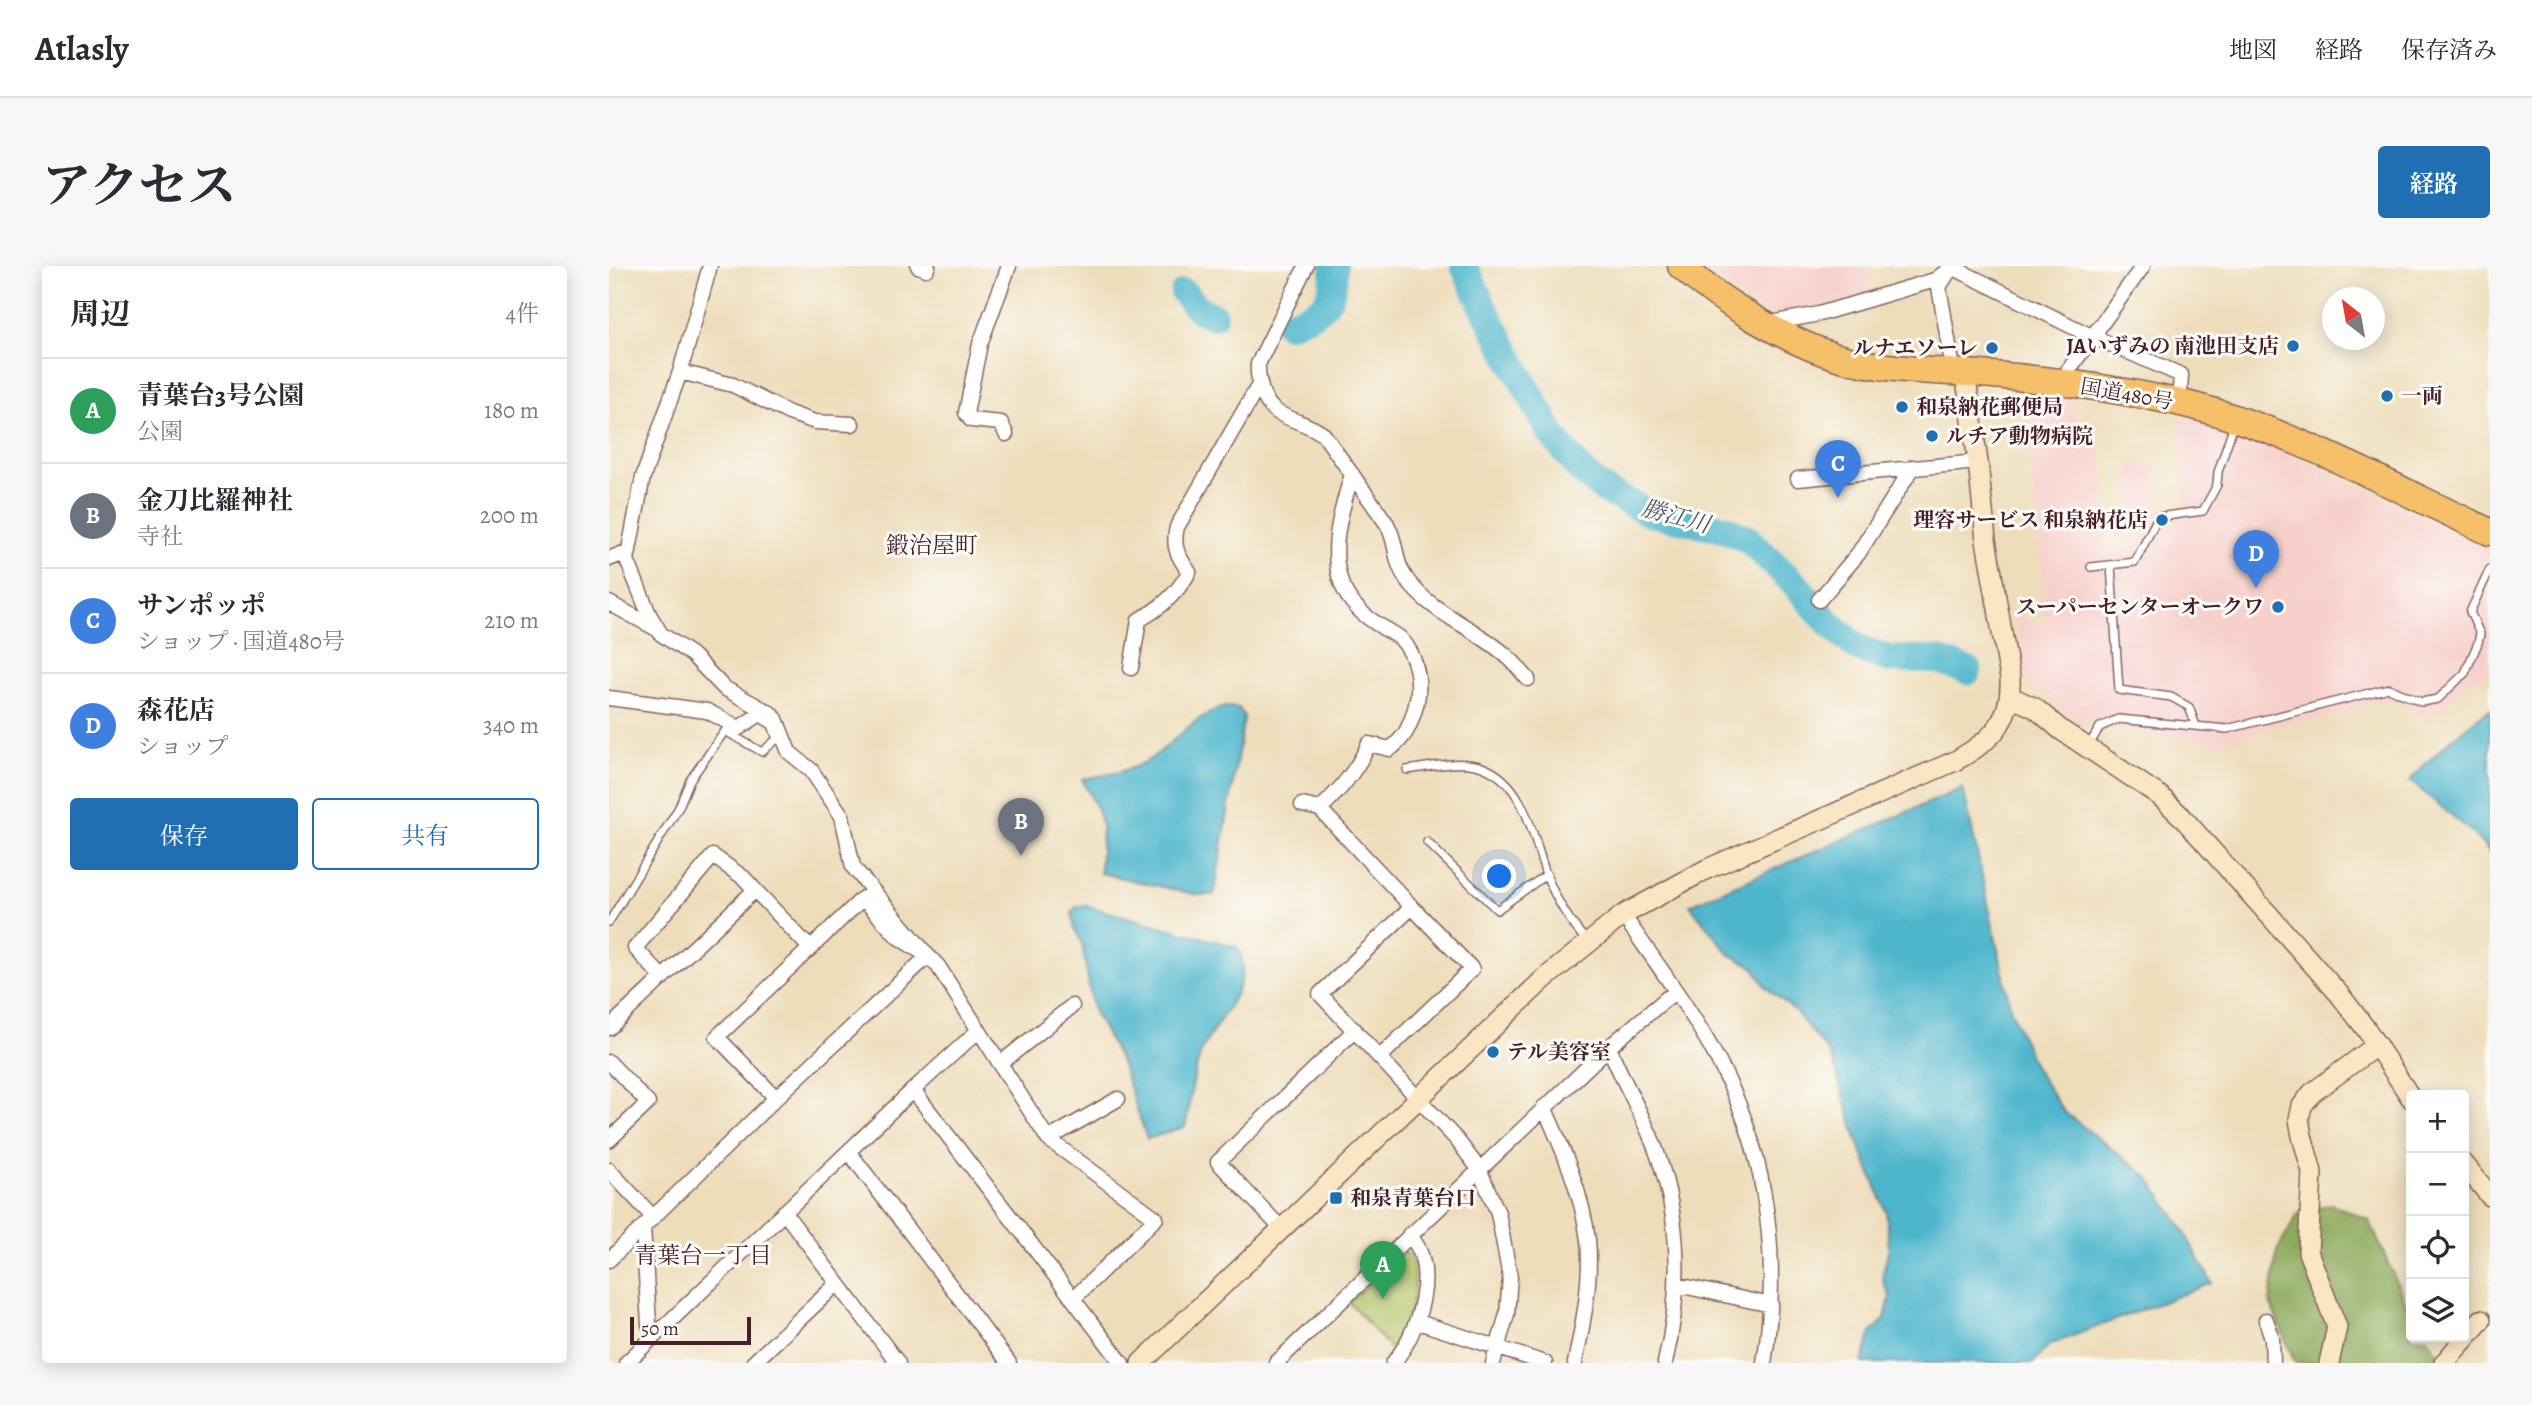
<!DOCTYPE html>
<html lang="ja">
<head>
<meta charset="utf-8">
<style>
	:root { --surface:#fff; --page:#f7f7f7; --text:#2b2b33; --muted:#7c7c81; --line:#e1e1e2; --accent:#1f6fb2 }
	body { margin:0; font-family:Alegreya,"Noto Serif JP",serif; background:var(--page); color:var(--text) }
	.controls { position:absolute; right:21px; bottom:21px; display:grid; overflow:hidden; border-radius:7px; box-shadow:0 4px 18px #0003 }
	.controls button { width:63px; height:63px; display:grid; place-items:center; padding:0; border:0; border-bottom:2px solid var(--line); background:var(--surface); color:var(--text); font:35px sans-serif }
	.compass { position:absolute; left:1713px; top:21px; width:63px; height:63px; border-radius:50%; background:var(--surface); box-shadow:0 4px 18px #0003; rotate:329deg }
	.scale { position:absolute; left:21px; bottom:18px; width:121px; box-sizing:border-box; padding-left:7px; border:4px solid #4a1f2b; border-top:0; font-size:19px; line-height:24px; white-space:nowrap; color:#4a1f2b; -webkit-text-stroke:5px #fdfcf7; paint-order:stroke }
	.you { position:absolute; left:891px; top:611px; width:24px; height:24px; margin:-18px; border:5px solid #fff; border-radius:50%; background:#1a73e8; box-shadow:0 0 0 10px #1a73e833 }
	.badge { display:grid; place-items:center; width:46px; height:46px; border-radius:50%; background:var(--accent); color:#fff; font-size:23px; font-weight:700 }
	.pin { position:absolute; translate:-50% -58px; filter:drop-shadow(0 2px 4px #0008) }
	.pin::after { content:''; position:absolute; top:37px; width:24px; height:21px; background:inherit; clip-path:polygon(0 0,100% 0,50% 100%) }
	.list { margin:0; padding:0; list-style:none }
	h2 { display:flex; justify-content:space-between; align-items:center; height:91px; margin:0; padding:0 28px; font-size:30px }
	h2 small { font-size:23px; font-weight:400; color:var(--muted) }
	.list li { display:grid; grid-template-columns:46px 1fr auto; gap:21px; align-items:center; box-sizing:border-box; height:105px; padding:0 28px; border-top:2px solid var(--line) }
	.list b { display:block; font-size:26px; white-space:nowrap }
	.list p { margin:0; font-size:23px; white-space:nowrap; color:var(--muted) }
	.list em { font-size:23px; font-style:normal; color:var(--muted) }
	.actions { display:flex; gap:14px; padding:21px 28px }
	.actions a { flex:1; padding:16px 0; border:2px solid var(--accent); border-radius:7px; text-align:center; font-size:24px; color:var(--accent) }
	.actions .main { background:var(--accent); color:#fff }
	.icon { flex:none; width:38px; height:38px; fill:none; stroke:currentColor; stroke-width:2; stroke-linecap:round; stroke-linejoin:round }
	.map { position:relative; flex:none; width:1881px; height:1097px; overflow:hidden; border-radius:7px }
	header { display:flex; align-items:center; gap:42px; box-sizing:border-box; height:98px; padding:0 35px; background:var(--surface); border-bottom:2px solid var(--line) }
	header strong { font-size:33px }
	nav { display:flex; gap:38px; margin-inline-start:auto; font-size:24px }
	.intro { display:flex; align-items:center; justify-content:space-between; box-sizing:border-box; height:168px; padding:0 42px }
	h1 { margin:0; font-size:49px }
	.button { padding:18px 32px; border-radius:7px; background:var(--accent); color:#fff; font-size:24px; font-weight:700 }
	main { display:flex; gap:42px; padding:0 42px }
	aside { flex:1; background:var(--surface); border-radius:7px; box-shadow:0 4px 18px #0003 }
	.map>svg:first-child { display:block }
</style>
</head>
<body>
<header>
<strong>Atlasly</strong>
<nav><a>地図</a><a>経路</a><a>保存済み</a></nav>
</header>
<div class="intro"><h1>アクセス</h1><a class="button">経路</a></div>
<main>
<aside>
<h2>周辺<small>4件</small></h2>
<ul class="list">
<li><span class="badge" style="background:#2e9e5b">A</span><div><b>青葉台3号公園</b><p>公園</p></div><em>180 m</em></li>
<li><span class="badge" style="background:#6b7280">B</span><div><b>金刀比羅神社</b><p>寺社</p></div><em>200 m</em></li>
<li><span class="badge" style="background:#3f7fe0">C</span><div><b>サンポッポ</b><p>ショップ · 国道480号</p></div><em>210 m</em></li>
<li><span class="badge" style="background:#3f7fe0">D</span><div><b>森花店</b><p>ショップ</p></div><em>340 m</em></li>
</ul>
<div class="actions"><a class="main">保存</a><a>共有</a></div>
</aside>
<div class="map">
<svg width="1881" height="1097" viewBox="0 0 1881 1097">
	<rect width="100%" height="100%" fill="#fdfcf7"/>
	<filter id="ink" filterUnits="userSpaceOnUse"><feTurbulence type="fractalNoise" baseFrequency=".0143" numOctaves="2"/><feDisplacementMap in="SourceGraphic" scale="14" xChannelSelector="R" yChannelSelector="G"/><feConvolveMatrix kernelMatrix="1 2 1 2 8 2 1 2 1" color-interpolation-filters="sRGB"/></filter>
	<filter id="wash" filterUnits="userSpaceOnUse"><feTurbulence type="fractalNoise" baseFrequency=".00686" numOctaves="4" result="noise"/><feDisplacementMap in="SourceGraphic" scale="28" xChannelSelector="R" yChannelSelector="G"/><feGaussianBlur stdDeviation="1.57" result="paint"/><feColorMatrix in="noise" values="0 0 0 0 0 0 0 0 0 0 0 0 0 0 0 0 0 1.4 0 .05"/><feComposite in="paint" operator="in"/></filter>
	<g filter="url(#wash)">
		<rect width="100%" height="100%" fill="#edb"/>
		<!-- built -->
		<path fill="#f7d0cc" d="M 1089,0 L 1258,0 L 1261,27 L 1207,43 L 1156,48 Z
			M 1413,129 L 1461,133 L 1468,175 L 1491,173 L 1501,286 L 1525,283 L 1536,257 L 1535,250 L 1523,251 L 1519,201 L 1545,197 L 1547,241 L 1577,238 L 1572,153 L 1574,152 L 1614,162 L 1675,185 L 1881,283 L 1881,404 L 1855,422 L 1820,454 L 1804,443 L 1791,438 L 1779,435 L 1761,435 L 1737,448 L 1659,462 L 1607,478 L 1586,472 L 1546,469 L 1467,455 L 1445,434 L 1415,412 L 1406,345 L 1436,362 L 1431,272 Z"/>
		<!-- green -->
		<path fill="#b2c468" stroke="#7e724a" stroke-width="2" d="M 794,985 L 803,991 C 810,1026 802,1055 784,1086 L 740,1036 Z"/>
		<!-- forest -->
		<path fill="#8daa5c" stroke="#6c6444" stroke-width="2" d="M 1722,938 L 1760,954 L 1802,1049 L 1802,1071 L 1817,1071 L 1835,1097 L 1686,1097 L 1661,1037 L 1668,985 L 1689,948 Z"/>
		<!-- water -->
		<path fill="#4eb6cc" stroke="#4c6a7c" stroke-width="2" d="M 616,441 L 630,442 L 635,451 L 605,629 L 589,629 L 491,607 L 493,560 L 488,543 L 473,513 C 496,509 521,506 541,493 C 567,476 585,449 616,441 Z
			M 1881,443 L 1881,587 L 1864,567 L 1801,515 C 1825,487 1851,464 1881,443 Z
			M 1354,522 L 1402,744 L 1426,802 L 1455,846 L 1539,911 L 1571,958 L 1603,1017 L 1440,1079 L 1424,1097 L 1253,1097 L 1262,1067 L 1276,1053 L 1281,1031 L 1273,1012 L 1280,981 L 1277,945 L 1250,879 L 1222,790 L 1186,745 L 1157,721 L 1145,701 L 1120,688 L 1081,639 Z
			M 474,639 L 628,681 C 650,717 604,755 592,787 C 583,810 581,838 576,861 L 538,873 L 511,794 L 484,744 L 473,677 L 465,662 L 463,647 L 466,642 Z"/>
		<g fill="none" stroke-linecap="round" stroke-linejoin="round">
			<!-- river -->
			<path stroke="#4eb6cc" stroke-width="28" d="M 855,0 L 878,48 L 943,169 L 972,205 L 995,224 L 1041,247 L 1117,263 L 1140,274 L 1187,319 L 1220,357 L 1249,382 L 1281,393 L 1328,394 L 1359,405
				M 575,27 L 591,44 L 604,50
				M 679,58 C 713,46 726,38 725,0"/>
		</g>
	</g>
	<g filter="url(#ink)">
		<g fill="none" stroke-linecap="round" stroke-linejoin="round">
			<!-- lane casing -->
			<g stroke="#83625d" stroke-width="10">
				<path id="lane" d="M 1502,299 L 1510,424 L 1562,431 L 1580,441 L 1587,460
					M 1482,301 L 1526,296 L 1549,251 L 1594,245 L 1608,219 L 1609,206 L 1625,158
					M 1480,479 L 1491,461 L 1509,453 L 1618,463 L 1780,422 L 1812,436 L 1829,433 L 1856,407 L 1869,377 L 1871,368 L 1861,346 L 1881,303
					M 798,504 C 822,501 850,493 873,501 C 916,516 924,571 937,608 C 947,634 960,656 979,676
					M 818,576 L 888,644 L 938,608
					M 0,656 L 70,541 L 81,514 L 116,465 L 153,486 L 168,473 L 163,459 L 148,450 L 149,447"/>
			</g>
			<!-- street casing -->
			<g stroke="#83625d" stroke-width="17">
				<path id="street" d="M 309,0 L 317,3 L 319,0
					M 697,0 L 649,98 C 648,112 653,134 665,144 C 680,155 700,157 715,169 L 778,258 C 789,278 784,294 798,314 C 824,349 870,363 901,393 C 908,399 913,407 919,413
					M 1341,0 L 1476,67 L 1572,109 L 1570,137
					M 1339,7 L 1330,21 L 1343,97 L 1355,106
					M 1157,58 L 1210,48 L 1326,14 L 1342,2
					M 71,106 L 124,119 L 180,147 L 206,156 L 243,158
					M 1451,116 L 1534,0
					M 397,168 L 392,157 L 362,154 L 357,147 L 371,78 L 400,0
					M 1189,213 L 1369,196
					M 0,293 L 20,285
					M 1210,334 L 1249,288 L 1304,201
					M 0,337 L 48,363
					M 522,402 L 530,354 C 552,342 568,328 580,306 C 569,290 563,281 568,261 L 651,117
					M 0,432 L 98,445 L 130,462 L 148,450
					M 693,539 L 711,543 L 803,641
					M 711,543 C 732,523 747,505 760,478 L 781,483 C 796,472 801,460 806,443 C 813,420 809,390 791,372 C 786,368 778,364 773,361 C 756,351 740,337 733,319 C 719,283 733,243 743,208
					M 1014,649 C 1049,700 1088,751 1115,806 C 1160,895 1171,1000 1155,1097
					M 53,711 L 26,682 L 104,590 L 135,612 L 146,624
					M 0,762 L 146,624 L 201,682
					M 1000,781 C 1012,811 1028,839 1041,869 C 1072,942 1074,1021 1056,1097
					M 772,790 L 863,703 L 803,641 L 711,728 L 848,874 L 870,903 L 889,947 L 901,1011 L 898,1048 L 884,1097
					M 0,796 L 39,837 L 0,874
					M 392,797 L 463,740
					M 304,824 L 370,764
					M 167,832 L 108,771 L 254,632 L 289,671 L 319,690 L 329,700 L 439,873 L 547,952 L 464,1033
					M 935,841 C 954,883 973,927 979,974 C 983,1015 974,1057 966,1097
					M 439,873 L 509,833
					M 240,886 L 400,1097
					M 0,904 L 44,951
					M 175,946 L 289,1097
					M 672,962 L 609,896 L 746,764
					M 0,994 L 34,961
					M 1069,1019 L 1162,1039
					M 1657,1054 L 1663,1072 L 1664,1097
					M 809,1056 L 936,1097
					M 45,1070 L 40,1058 L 34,961 L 167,832 L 319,690 L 244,601 L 233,550 L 202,504 L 180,486 L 167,453 L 161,447 L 115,422 L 83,389 L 52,368 L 40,348 L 18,294 L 34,211 L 71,106 L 101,0
					M 17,1097 L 304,824 L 513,1097
					M 144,1097 L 229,1017
					M 667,1097 L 1000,781 L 1058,732 L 1067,727
					M 784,1097 C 810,1067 831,1000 800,969"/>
			</g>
			<!-- secondary casing -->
			<g stroke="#83625d" stroke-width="22">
				<path id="secondary" d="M 1402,431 L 1426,442 L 1452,464 L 1551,530 L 1574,552 L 1731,729 L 1757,763 L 1802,832
					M 1855,898 L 1881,930
					M 532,1097 L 935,713 L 1014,649 L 1098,603 L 1346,495 C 1382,475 1403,456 1401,412 L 1377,274 L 1369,196 L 1356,107
					M 1720,1097 L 1728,1061 L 1699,986 L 1703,906 L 1693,870 L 1690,853 L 1693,840 L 1703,827 L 1768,779
					M 1835,1097 L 1872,1054"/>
			</g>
			<!-- highway casing -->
			<g stroke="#83625d" stroke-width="29">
				<path id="highway" d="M 1072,0 C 1112,36 1180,77 1232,92 C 1281,106 1334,104 1384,109 C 1446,114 1508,123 1568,136 C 1675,160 1781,220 1881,266"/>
			</g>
			<!-- lane -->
			<use href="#lane" stroke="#fff" stroke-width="7"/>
			<!-- street -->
			<use href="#street" stroke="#fff" stroke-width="14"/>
			<!-- secondary -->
			<use href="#secondary" stroke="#fbe6c4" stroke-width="19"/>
			<!-- highway -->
			<use href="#highway" stroke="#f6c06b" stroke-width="26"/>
		</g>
	</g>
	<!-- markers -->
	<g fill="#1f6fb2" stroke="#fdfcf7" stroke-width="2.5">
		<circle cx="1684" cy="80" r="7"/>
		<circle cx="1383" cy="82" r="7"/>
		<circle cx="1778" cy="130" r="7"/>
		<circle cx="1293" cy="141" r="7"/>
		<circle cx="1323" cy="170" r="7"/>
		<circle cx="1553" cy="254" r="7"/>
		<circle cx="1669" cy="341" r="7"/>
		<circle cx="884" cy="786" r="7"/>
		<rect x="720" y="925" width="14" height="14" rx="3.5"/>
	</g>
	<g text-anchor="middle" stroke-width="6" stroke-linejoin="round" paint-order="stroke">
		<!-- poi labels -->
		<g font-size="21" font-weight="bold" fill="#4a1f2b" stroke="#fdfcf7" text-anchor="start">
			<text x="1670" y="87" text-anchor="end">JAいずみの 南池田支店</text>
			<text x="1369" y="89" text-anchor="end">ルナエソーレ</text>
			<text x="1792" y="137">一両</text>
			<text x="1307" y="148">和泉納花郵便局</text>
			<text x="1337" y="177">ルチア動物病院</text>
			<text x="1539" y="261" text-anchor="end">理容サービス 和泉納花店</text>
			<text x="1655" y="348" text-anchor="end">スーパーセンターオークワ</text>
			<text x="898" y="793">テル美容室</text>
			<text x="741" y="939">和泉青葉台口</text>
		</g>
		<!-- street labels -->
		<g font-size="21" fill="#4a1f2b" stroke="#fdfcf7">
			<text transform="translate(1518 128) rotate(10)" y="7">国道480号</text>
		</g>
		<!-- water labels -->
		<g font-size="23" font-style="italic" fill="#4c5b6b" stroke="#fdfcf7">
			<text transform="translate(1067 250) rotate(15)" y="8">勝江川</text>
		</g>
		<!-- neighbourhood labels -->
		<g font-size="23" fill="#4a1f2b" stroke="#fdfcf7">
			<text x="323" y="287">鍛治屋町</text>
			<text x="94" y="997">青葉台一丁目</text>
		</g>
	</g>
</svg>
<div class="controls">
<button>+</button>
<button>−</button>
<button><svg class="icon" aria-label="locate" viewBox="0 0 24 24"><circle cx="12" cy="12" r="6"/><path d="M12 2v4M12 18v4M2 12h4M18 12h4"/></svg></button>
<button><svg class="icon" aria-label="layers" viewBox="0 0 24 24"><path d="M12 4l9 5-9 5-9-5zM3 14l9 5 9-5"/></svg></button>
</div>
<svg class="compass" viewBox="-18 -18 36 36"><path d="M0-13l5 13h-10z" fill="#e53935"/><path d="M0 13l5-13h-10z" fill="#7c7c81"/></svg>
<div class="scale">50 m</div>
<div class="you"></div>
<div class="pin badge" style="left:774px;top:1033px;background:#2e9e5b">A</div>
<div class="pin badge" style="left:412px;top:590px;background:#6b7280">B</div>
<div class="pin badge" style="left:1229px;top:232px;background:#3f7fe0">C</div>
<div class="pin badge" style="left:1647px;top:322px;background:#3f7fe0">D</div>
</div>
</main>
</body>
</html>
